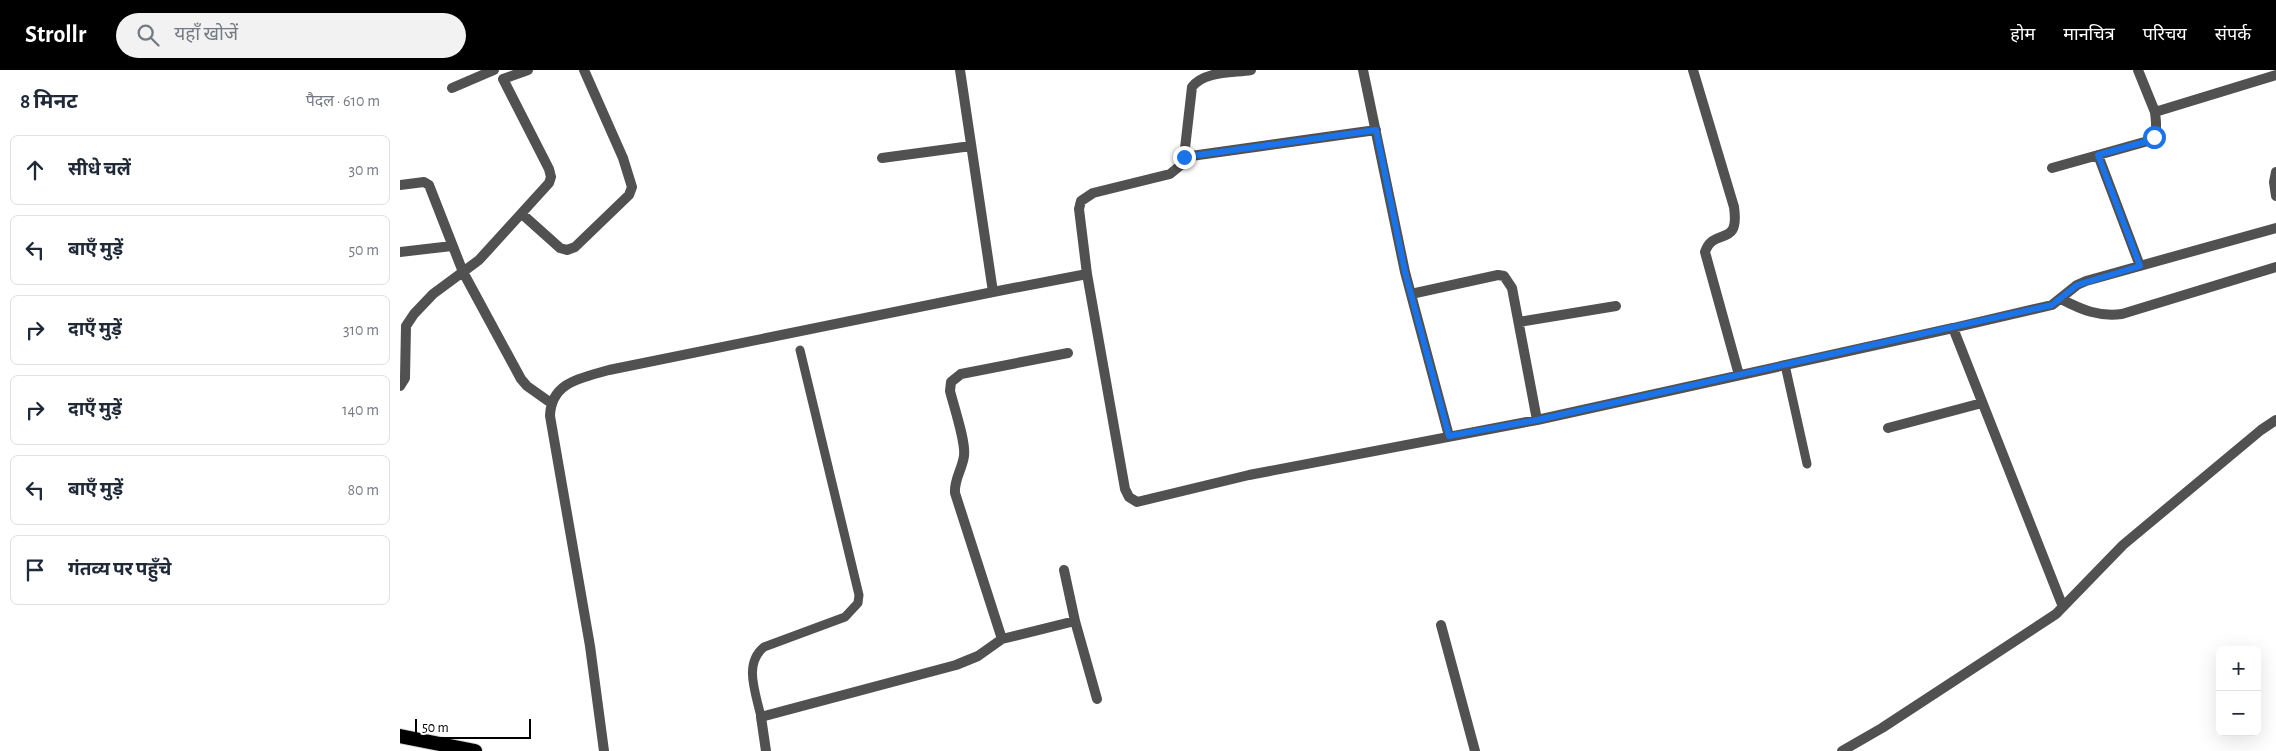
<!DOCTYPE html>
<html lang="hi">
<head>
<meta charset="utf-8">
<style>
	:root { --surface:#fff; --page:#f2f2f3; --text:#1f2937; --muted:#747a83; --line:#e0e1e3; --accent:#000 }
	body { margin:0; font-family:"Alegreya Sans","Noto Sans Devanagari",sans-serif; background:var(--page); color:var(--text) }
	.controls { position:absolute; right:15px; bottom:15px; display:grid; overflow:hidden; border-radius:8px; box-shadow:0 5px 20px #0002 }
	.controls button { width:45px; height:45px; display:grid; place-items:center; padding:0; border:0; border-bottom:1px solid var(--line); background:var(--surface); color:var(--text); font:25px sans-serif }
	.scale { position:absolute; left:15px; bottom:12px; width:116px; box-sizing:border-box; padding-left:5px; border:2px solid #000; border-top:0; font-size:14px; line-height:18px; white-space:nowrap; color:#000; -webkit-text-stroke:4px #fff; paint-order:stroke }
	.stop { position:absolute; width:15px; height:15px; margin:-11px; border:4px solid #1a73e8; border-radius:50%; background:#fff }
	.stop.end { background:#1a73e8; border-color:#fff; box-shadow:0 1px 5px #0008 }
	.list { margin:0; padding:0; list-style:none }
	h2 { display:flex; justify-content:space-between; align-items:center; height:65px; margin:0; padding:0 20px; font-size:21px }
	h2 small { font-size:16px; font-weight:400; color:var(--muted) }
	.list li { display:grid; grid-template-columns:32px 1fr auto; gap:15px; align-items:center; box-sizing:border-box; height:70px; margin:0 10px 10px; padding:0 10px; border:1px solid var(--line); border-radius:8px }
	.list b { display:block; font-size:19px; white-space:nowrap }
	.list em { font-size:16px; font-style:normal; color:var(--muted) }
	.icon { flex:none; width:28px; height:28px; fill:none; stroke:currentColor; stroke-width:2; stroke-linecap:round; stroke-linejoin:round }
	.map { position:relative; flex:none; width:1876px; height:681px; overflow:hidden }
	header { display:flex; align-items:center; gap:30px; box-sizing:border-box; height:70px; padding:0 25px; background:var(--accent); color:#fff }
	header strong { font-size:24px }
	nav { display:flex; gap:28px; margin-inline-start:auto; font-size:18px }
	.search { width:350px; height:45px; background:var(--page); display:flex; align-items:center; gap:12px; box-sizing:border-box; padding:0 18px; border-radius:28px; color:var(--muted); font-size:19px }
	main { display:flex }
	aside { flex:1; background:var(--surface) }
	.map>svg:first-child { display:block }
</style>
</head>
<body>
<header>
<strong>Strollr</strong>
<div class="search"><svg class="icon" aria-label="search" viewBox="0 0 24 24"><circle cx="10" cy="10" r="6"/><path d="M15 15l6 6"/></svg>यहाँ खोजें</div>
<nav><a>होम</a><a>मानचित्र</a><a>परिचय</a><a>संपर्क</a></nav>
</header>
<main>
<aside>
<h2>8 मिनट<small>पैदल · 610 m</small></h2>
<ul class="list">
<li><svg class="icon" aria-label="ahead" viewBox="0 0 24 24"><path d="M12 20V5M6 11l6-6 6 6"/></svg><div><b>सीधे चलें</b></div><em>30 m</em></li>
<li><svg class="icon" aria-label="left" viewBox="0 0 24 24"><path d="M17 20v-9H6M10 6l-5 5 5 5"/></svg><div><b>बाएँ मुड़ें</b></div><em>50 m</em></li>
<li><svg class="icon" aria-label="right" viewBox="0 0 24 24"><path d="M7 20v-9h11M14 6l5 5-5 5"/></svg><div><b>दाएँ मुड़ें</b></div><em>310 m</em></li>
<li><svg class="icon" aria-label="right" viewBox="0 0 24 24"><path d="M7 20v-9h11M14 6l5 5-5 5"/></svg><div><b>दाएँ मुड़ें</b></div><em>140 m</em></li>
<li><svg class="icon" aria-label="left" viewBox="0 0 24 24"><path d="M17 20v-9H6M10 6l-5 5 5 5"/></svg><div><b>बाएँ मुड़ें</b></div><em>80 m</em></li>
<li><svg class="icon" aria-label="arrive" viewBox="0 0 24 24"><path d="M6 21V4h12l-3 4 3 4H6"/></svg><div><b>गंतव्य पर पहुँचे</b></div></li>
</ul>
</aside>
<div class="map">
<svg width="1876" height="681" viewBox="0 0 1876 681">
	<rect width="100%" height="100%" fill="#fff"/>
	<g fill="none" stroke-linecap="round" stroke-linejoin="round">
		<!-- trunk casing -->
		<g stroke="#dbdbdb" stroke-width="16">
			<path id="trunk" d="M 0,666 L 75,681"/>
		</g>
		<!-- service -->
		<path stroke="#515151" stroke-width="9" d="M 1385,295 L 1407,394
			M 361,647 C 356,623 343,594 364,577 L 445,547 L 458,533 L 459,525 L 400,280"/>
		<!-- minor -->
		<path stroke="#515151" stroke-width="10" d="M 963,0 L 1005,202 L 1049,366
			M 1293,0 L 1334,137 C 1340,179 1314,156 1305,182 L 1339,305
			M 1738,0 L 1755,42 L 1876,5
			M 52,18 L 94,0
			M 1698,85 L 1740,196
			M 784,87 L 976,60
			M 482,88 L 571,76
			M 1652,98 L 1748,71 C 1759,64 1756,53 1755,42
			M 1876,102 L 1874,112 L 1876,126
			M 0,115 L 24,112 L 29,115 L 63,202 L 121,309 L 127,316 L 151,333
			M 122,144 L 160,178 L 167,180 L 175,177 L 229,125 L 232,117 L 223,88 L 184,0
			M 0,182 L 52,176
			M 687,204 L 679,139 L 681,131 L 693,123 L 770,104 L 781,95 L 784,87 L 792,17 C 804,1 833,3 851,0
			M 593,222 L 687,204 L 725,419 L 729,427 L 737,432 L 849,405 L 1137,350 L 1553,258
			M 1011,224 L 1098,205 L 1104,206 L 1112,218 L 1137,350
			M 1661,229 C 1682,240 1699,247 1722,244 L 1876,197
			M 1119,252 L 1216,236
			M 0,316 L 5,308 L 6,256 L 14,244 L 33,224 L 79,190 L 149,113 L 151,107 L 149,99 L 103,9 L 128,0
			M 1488,358 L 1582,333
			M 664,500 L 675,551
			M 1663,537 L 1553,258 L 1652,235 L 1677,215 L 1686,211 L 1876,158
			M 1041,555 L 1075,681
			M 602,569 L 555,423 C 554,409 562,400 564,386 C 566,372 554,337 550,321 L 551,312 L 561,304 L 668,283
			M 204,681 L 190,576 L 150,346 C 151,312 181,308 209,300 L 593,222 L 560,0
			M 366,681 L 361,647 L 556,595 L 578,586 L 602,569 L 675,551 L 697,629
			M 1442,681 L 1482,658 L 1656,544 L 1723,475 L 1861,360 L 1876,350"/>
		<!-- trunk -->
		<use href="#trunk" stroke="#000" stroke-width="14"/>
	</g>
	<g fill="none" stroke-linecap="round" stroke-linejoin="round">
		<!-- route -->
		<path stroke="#1a73e8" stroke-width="6" d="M 784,87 L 976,60 L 1005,202 L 1049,366 L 1137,350 L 1652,235 L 1677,215 L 1740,196 L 1698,85 L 1748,71 L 1754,67"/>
	</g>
</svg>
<div class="controls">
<button>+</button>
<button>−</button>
</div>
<div class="scale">50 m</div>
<div class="stop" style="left:1754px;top:67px"></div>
<div class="stop end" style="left:784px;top:87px"></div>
</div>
</main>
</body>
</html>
